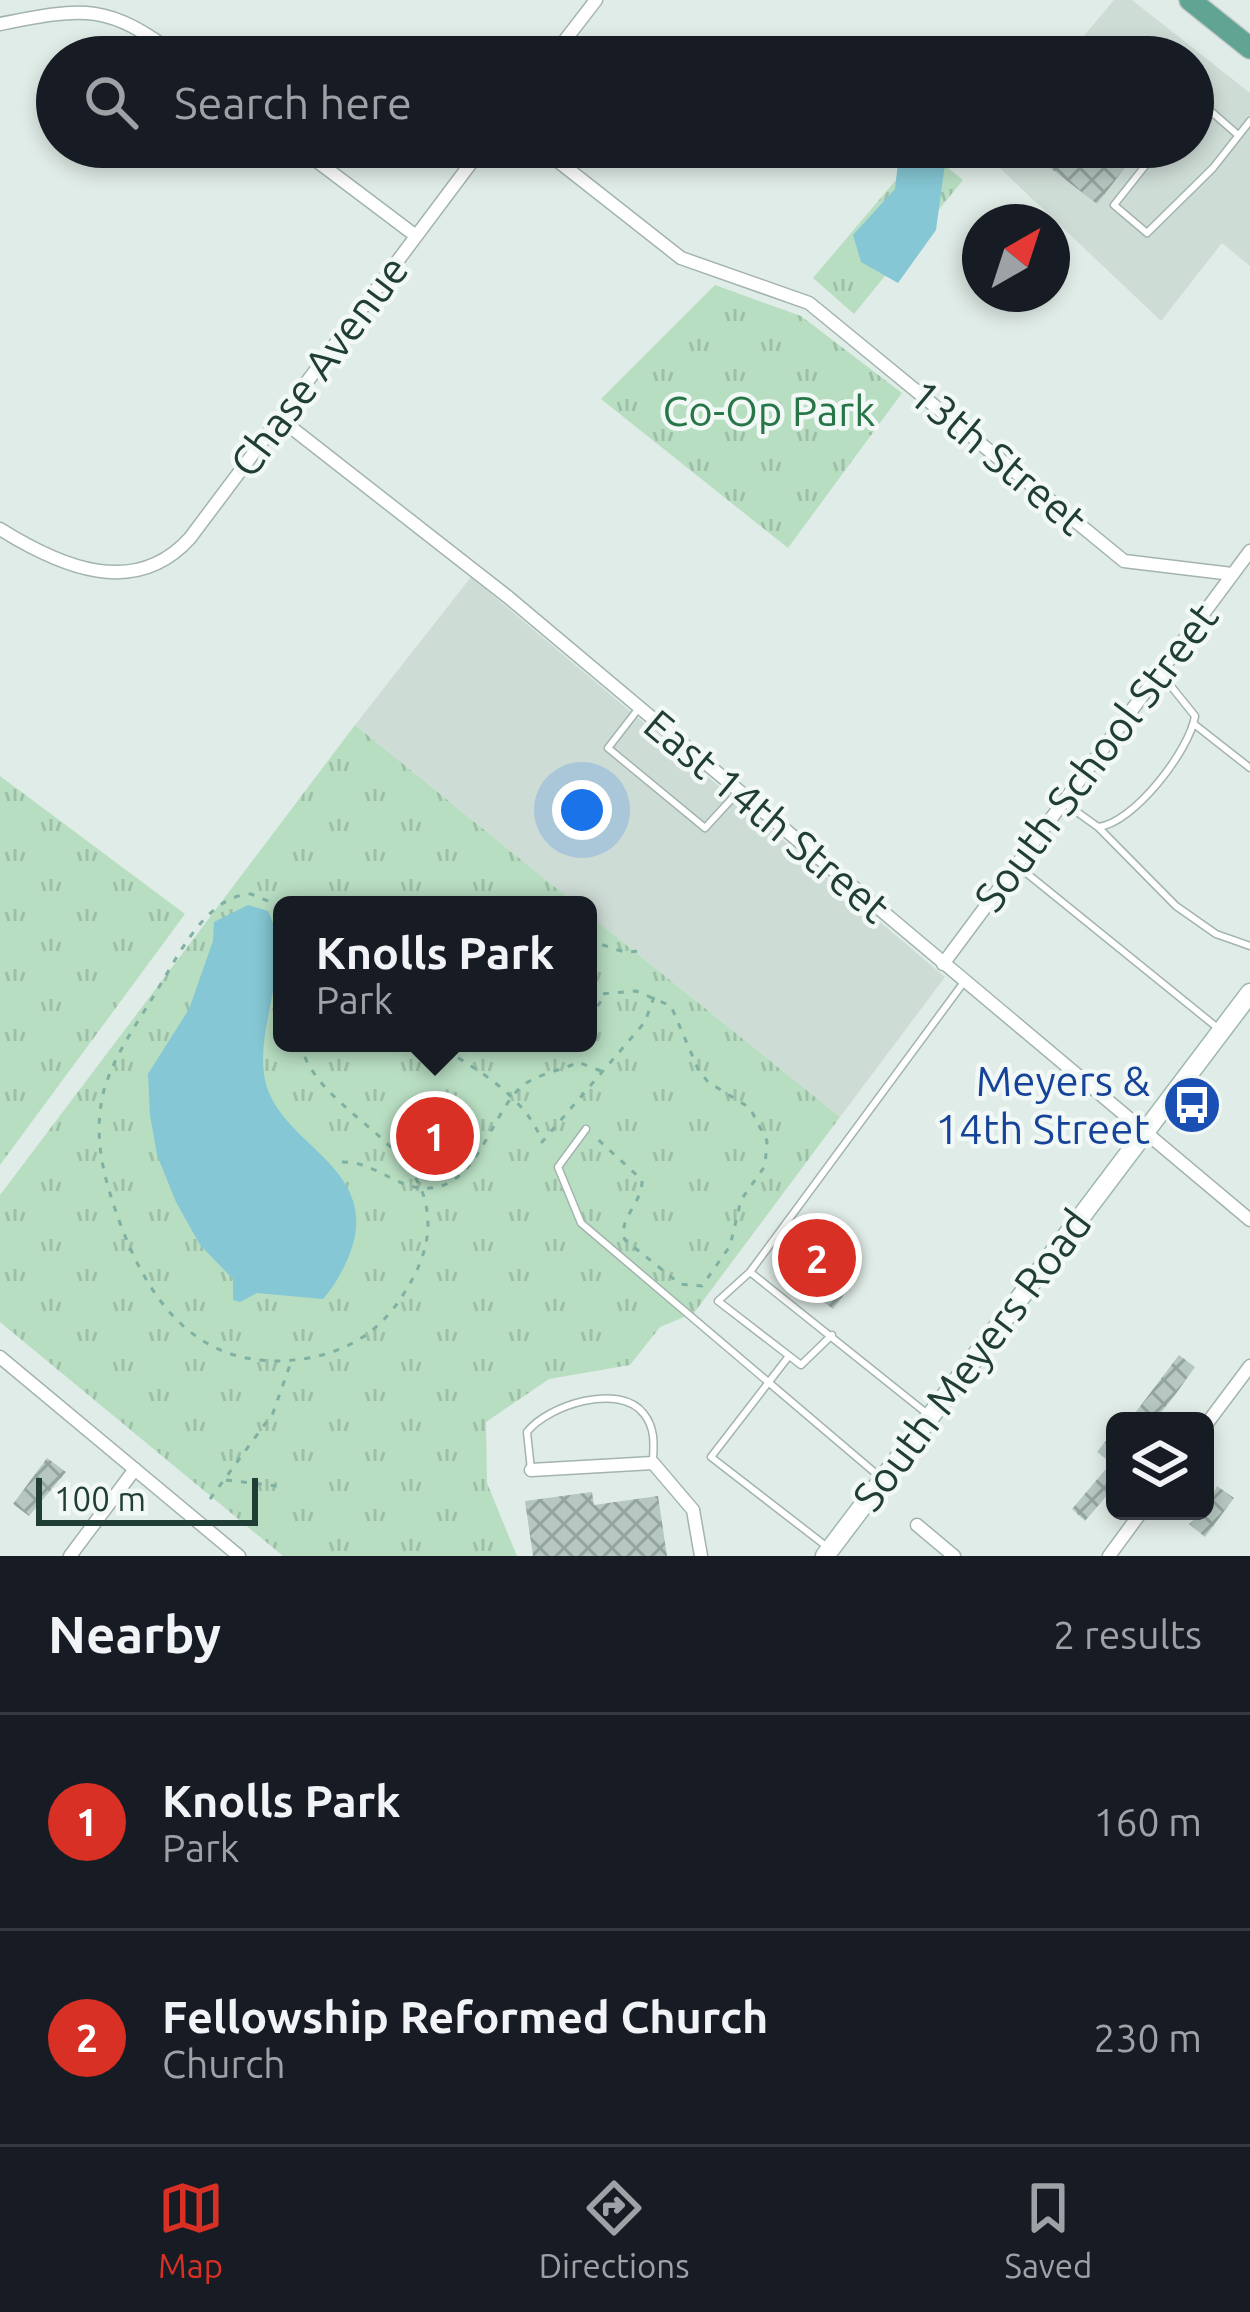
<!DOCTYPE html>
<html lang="en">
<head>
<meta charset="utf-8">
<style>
	:root { --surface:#171b24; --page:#242831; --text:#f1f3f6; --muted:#9ea1a6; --line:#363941; --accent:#d93025 }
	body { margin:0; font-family:Ubuntu,sans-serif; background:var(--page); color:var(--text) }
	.controls { position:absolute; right:36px; bottom:36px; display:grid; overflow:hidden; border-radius:18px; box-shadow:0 6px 18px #0003 }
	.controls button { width:108px; height:108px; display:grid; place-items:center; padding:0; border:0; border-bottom:3px solid var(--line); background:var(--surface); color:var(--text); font:60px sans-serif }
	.compass { position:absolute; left:962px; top:204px; width:108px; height:108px; border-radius:50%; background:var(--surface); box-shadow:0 6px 18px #0003; rotate:39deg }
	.scale { position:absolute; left:36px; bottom:30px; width:222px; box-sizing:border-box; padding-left:12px; border:6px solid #203d36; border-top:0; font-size:33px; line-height:42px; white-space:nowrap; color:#203d36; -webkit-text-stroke:9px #f1f8f5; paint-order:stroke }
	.you { position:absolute; left:582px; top:810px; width:42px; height:42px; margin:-30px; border:9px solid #fff; border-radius:50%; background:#1a73e8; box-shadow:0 0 0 18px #1a73e833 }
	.badge { display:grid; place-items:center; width:78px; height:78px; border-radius:50%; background:var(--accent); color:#fff; font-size:39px; font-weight:700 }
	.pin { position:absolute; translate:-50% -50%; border:6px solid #fff; box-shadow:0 3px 12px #0006 }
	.popup { position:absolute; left:273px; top:896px; width:324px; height:156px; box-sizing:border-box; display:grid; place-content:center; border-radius:18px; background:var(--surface); filter:drop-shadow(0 3px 9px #0005); font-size:39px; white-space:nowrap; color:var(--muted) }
	.popup b { font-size:45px; color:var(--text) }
	.popup::after { content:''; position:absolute; left:50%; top:100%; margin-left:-24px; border:24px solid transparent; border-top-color:var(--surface) }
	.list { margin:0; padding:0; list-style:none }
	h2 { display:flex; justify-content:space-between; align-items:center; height:156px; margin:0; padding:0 48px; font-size:51px }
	h2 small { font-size:39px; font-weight:400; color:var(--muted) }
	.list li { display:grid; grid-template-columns:78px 1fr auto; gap:36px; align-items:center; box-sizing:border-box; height:216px; padding:0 48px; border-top:3px solid var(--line) }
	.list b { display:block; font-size:45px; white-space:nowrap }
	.list p { margin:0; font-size:39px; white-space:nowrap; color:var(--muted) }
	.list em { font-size:39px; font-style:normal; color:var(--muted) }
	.icon { flex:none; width:66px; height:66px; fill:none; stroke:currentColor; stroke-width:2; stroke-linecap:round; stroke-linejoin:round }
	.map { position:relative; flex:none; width:1250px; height:1556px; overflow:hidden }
	.search { position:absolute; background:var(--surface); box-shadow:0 6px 18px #0003; left:36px; right:36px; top:36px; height:132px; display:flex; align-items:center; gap:30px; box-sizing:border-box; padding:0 42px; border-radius:66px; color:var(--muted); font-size:45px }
	.sheet { height:588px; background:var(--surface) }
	nav { display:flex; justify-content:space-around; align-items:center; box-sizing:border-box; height:168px; border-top:3px solid var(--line); background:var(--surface); font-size:33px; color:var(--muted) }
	nav a { display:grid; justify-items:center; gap:6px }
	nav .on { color:var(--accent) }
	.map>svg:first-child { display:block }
</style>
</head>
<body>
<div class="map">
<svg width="1250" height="1556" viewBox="0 0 1250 1556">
	<defs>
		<pattern id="park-tufts" width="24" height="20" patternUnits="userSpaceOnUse" patternTransform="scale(3)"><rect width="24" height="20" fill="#b8dec2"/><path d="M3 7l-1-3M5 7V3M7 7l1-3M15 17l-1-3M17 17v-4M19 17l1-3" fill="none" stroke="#9ebfa7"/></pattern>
		<pattern id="building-cross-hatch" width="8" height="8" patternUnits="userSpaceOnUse" patternTransform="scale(3)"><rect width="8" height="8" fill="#b5c7c0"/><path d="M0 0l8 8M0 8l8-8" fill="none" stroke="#93a39d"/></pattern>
	</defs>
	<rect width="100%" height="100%" fill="#e0ece7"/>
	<!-- built -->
	<path fill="#cedcd6" d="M 1114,0 L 1132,0 L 1250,93 L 1250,266 L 1222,243 L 1161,321 L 985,154 L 991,147 L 1193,147 L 1193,57 L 1066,57 Z
		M 471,577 L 945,977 L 840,1117 L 588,914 L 588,905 L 577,905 L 355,725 Z"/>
	<!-- park -->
	<path fill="url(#park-tufts)" d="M 923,148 L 963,180 L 854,314 L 813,278 Z
		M 715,285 L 801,316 L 902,393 L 788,548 L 601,399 Z
		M 355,725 L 577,905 L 282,905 L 282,1043 L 588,1043 L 588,914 L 840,1117 L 694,1313 L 660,1327 L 630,1365 L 549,1379 L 486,1422 L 487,1483 L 517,1556 L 283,1556 L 0,1322 L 0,1195 Z
		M 0,776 L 185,914 L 0,1165 Z"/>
	<!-- water -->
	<path fill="#85c7d4" d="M 918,147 L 945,164 L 936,230 L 898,283 L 861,262 L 853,235 L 895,189 L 898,163 Z
		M 248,905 L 268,911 C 294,963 257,1018 264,1074 C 273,1143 376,1162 353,1244 C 348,1263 334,1287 323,1299 L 257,1293 L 240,1302 L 233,1300 L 233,1279 L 200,1245 L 176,1202 L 157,1155 L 150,1115 L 148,1074 L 189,1009 L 213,941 L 214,922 Z"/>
	<!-- building -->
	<path fill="url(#building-cross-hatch)" d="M 1023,147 L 1141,147 L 1097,204 Z
		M 820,1226 L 847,1246 L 829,1270 L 850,1287 L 833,1309 L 785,1273 Z
		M 1179,1355 L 1195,1367 L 1175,1395 L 1154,1421 L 1129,1421 Z
		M 1115,1429 L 1115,1486 L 1085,1521 L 1072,1509 L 1111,1463 L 1097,1452 Z
		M 47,1458 L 66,1472 L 29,1516 L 13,1504 Z
		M 1217,1486 L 1234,1498 L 1205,1537 L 1189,1524 L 1205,1511 Z
		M 592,1492 L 594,1505 L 658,1496 L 667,1556 L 533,1556 L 525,1501 Z"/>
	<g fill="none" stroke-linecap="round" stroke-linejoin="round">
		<!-- lane casing -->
		<g stroke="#a3b4ae" stroke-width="9">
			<path id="lane" d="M 1127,44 L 1143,57
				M 1193,96 L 1198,100 L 1193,105
				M 1198,100 L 1238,135
				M 1160,147 L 1114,205 L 1147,233 L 1213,168 L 1250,121
				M 639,708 L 608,748 L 705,828 L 738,792
				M 1194,724 L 1250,768
				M 1063,802 L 1098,827 C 1133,824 1190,750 1195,716 L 1162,675
				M 1098,827 L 1176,906 L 1216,934 L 1250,946
				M 1019,867 L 1219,1029
				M 586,1129 L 558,1167 L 581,1223 L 880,1477
				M 750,1272 L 930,1416
				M 832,1335 L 801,1365 L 718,1301 L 750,1272 L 964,982
				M 789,1356 L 711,1457 L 826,1546
				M 531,1470 L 527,1432 C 548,1405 620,1382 644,1414 C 655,1428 654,1443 653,1460"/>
		</g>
		<!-- street casing -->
		<g stroke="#a3b4ae" stroke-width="15">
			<path id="street" d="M 0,24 C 86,7 107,3 179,57
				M 552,57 L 596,0
				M 298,147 L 416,236
				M 540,147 L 681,258 L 809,303 L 1124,561 L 1232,574
				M 279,418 L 508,597 L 1250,1220
				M 0,529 C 61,567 135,599 190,538 L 483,147
				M 943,964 L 1250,551
				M 0,1357 L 239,1556
				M 1205,1426 L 1250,1366
				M 531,1470 L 653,1463 L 693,1510 L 701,1556
				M 917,1525 L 954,1556
				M 70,1556 L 135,1469
				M 1109,1556 L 1142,1511"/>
		</g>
		<!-- secondary casing -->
		<g stroke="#9eb8af" stroke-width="21">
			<path id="secondary" d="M 825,1556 L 1250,993"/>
		</g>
		<!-- primary casing -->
		<g stroke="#c1c9c7" stroke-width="24">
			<path id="primary" d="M 1190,0 L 1250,48"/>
		</g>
		<!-- path -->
		<path stroke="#7fb1a2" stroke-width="3" stroke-dasharray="6 9" stroke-linecap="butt" d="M 494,905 L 518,899 L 533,905
			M 282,907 L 251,894 C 204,895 173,966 150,1002 C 133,1029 113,1059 104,1090 C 92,1137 104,1179 120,1223 C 153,1313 209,1378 314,1357 C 351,1349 380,1330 401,1298 C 420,1269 433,1240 426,1205 C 412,1136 316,1109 300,1043
			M 588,940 L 624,952 L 643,951
			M 588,995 L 636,991 L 671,1006 L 698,1069 L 708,1082 L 750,1108 L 767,1141 L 765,1166 L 741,1200 L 730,1246 L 702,1286 L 680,1284 L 625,1240 C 617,1219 643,1203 642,1180 L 592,1134
			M 588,1018 L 606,995
			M 432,1043 C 471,1064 528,1098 542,1142 L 645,1022 L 654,997
			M 342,1162 C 372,1161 393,1185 420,1188 C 476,1194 489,1117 520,1088 C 533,1075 561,1071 578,1062 L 601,1071
			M 226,1480 L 277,1486
			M 210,1499 L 273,1413 L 291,1362"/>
		<!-- lane -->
		<use href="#lane" stroke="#fff" stroke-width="6"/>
		<!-- street -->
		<use href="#street" stroke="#fff" stroke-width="12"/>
		<!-- secondary -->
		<use href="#secondary" stroke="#fff" stroke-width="18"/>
		<!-- primary -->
		<use href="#primary" stroke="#62a494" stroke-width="21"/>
	</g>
	<!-- icons -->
	<defs>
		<g id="bus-disc" transform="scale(3)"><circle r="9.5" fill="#1a4fb4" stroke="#f1f8f5"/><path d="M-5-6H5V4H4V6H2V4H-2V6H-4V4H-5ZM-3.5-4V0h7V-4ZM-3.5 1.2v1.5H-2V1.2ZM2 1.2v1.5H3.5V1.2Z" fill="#fff"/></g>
	</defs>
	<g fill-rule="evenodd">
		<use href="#bus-disc" x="1192" y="1105"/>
	</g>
	<g text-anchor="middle" stroke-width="9" stroke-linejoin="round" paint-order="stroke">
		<!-- street labels -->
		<g font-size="42" fill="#203d36" stroke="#f1f8f5">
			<text transform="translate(319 366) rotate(-53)" y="15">Chase Avenue</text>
			<text transform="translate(998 457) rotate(40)" y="15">13th Street</text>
			<text transform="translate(1096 757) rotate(-53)" y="15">South School Street</text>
			<text transform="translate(767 816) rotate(40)" y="15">East 14th Street</text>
			<text transform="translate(972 1360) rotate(-53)" y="15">South Meyers Road</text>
		</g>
		<!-- park labels -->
		<g font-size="42" fill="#287647" stroke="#f1f8f5">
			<text x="769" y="426">Co-Op Park</text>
		</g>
		<!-- transit labels -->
		<g font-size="42" fill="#164399" stroke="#f1f8f5" text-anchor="end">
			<text x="1150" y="1096">Meyers &amp;<tspan x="1150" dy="48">14th Street</tspan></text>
		</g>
	</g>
</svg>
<div class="controls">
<button><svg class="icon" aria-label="layers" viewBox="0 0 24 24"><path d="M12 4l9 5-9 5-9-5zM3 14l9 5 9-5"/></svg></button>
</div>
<svg class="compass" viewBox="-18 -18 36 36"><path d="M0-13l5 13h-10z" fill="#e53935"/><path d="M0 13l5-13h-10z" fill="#9ea1a6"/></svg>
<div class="scale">100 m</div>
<div class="you"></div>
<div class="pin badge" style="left:435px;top:1136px">1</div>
<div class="popup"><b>Knolls Park</b>Park</div>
<div class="pin badge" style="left:817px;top:1258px">2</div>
<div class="search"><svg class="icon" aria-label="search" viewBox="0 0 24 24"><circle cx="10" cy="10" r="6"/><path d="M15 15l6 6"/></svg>Search here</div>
</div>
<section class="sheet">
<h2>Nearby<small>2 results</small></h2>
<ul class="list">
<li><span class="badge">1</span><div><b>Knolls Park</b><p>Park</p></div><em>160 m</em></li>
<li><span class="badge">2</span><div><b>Fellowship Reformed Church</b><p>Church</p></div><em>230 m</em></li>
</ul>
</section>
<nav>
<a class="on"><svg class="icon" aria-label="map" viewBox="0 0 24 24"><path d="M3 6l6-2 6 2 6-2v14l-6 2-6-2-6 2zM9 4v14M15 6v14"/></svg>Map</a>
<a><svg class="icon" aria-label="directions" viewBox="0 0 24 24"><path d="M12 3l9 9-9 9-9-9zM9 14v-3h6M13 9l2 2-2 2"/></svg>Directions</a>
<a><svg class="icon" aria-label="saved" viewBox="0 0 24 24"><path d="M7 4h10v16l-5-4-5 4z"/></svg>Saved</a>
</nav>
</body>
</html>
